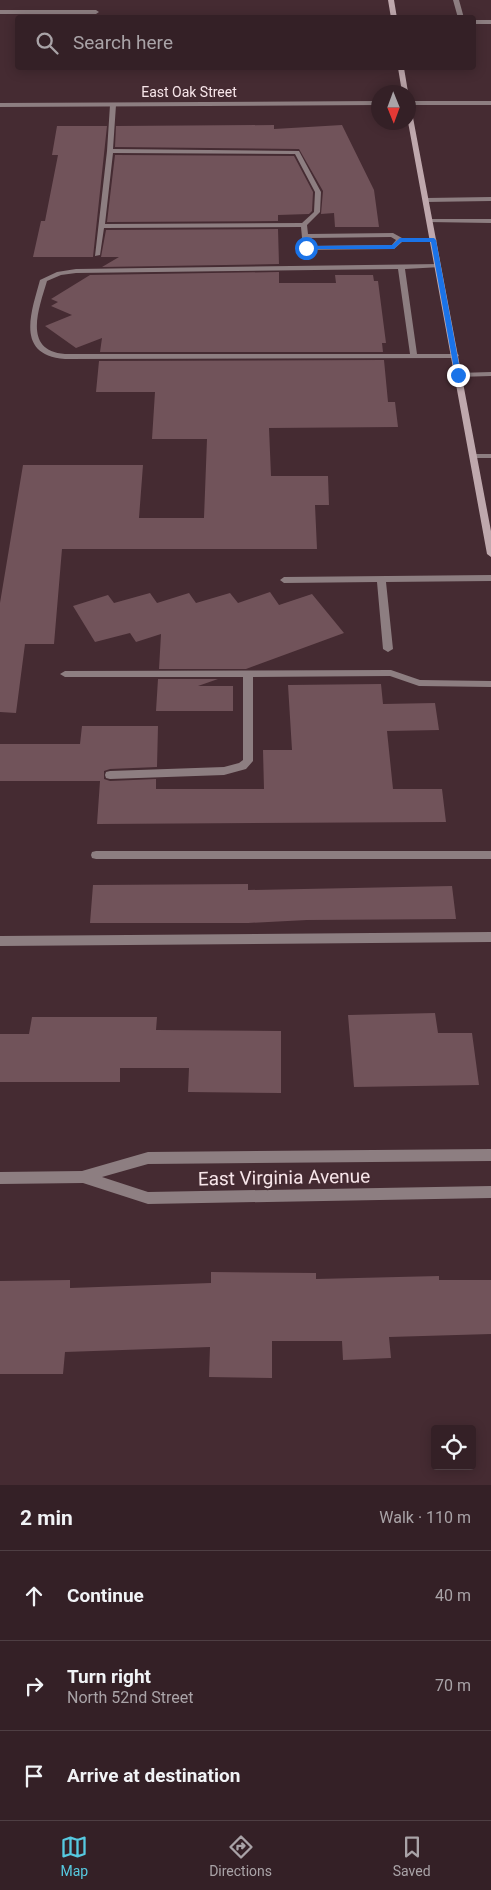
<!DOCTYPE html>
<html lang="en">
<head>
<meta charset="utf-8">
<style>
	:root { --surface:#342026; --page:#3f2d32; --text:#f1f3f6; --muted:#a9a3a7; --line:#4e3e43; --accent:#56c9e0 }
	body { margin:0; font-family:Roboto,sans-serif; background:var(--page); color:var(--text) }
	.controls { position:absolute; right:15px; bottom:15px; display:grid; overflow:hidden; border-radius:5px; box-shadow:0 2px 12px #0003 }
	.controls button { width:45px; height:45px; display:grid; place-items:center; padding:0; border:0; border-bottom:1px solid var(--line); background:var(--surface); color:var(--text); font:25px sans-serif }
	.compass { position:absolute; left:371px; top:85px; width:45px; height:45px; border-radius:50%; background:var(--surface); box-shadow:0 2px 12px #0003; rotate:179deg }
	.stop { position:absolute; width:15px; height:15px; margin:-11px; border:4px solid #1a73e8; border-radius:50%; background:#fff }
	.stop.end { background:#1a73e8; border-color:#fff; box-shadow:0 1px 5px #0008 }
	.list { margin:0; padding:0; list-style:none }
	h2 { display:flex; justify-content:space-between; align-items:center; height:65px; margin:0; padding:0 20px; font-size:21px }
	h2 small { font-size:16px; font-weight:400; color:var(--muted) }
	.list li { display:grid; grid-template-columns:32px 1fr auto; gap:15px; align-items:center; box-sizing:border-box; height:90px; padding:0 20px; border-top:1px solid var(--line) }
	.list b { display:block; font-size:19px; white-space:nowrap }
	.list p { margin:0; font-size:16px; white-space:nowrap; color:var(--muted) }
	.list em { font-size:16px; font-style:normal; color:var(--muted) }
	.icon { flex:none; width:28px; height:28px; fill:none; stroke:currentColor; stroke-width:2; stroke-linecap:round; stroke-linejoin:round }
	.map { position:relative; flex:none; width:491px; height:1485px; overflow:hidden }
	.search { position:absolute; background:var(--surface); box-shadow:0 2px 12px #0003; left:15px; right:15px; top:15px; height:55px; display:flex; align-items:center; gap:12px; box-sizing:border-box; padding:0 18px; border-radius:5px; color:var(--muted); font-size:19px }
	.sheet { height:335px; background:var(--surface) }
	nav { display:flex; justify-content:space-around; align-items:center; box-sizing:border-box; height:70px; border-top:1px solid var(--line); background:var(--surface); font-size:14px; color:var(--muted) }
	nav a { display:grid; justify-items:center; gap:2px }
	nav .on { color:var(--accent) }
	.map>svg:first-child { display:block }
</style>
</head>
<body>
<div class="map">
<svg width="491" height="1485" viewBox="0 0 491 1485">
	<rect width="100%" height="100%" fill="#452b32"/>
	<!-- building -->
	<path fill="#71535a" d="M 274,125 L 274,129 L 342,125 L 374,190 L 379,227 L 335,227 L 334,213 L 321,214 L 323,191 L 299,149 L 115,147 L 116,126 Z
		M 57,126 L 107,126 L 93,257 L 33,257 L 41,221 L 45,221 L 58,155 L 52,155 Z
		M 115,155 L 294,156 L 313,192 L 312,211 L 309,214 L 278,215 L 278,221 L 107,222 Z
		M 278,229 L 279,264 L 102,267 L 119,257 L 101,257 L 106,230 Z
		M 279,272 L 279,283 L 336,283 L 335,275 L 373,275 L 374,281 L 378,281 L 386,343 L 382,343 L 383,352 L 100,352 L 102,338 L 76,348 L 45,326 L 72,315 L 51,306 L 58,302 L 51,299 L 90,275 Z
		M 384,360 L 388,402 L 395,402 L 398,427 L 269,428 L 271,476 L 328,476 L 329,505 L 315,505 L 317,549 L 62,549 L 54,644 L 25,644 L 16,713 L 0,712 L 0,603 L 23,465 L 143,465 L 139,518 L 204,518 L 207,439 L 152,439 L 155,392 L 96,392 L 99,361 Z
		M 270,592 L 279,605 L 312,594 L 344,633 L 246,669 L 159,669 L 161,634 L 136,642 L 130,633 L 95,642 L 73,606 L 108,595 L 114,603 L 150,593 L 157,603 L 189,593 L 196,603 L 230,593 L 238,603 Z
		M 158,679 L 218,679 L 198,686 L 233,686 L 233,711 L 156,711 Z
		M 381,684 L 383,704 L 435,703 L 439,730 L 387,731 L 393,789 L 442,789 L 446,822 L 97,824 L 100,781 L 0,781 L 0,744 L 80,744 L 82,726 L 158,726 L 157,767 L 110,769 L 104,771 L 104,779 L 110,781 L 156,779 L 156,789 L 264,789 L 263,750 L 292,750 L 288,685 Z
		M 248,884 L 248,890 L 452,886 L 456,919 L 307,920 L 248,923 L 90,923 L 93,885 Z
		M 435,1013 L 438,1033 L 472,1033 L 479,1085 L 354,1087 L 348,1015 Z
		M 32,1017 L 157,1017 L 156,1030 L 281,1031 L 281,1093 L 188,1092 L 189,1068 L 120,1068 L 120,1082 L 0,1082 L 0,1034 L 29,1034 Z
		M 211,1272 L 316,1273 L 316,1279 L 439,1276 L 439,1280 L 491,1280 L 491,1334 L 389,1337 L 391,1358 L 343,1360 L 342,1341 L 272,1341 L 272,1378 L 209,1377 L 210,1347 L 65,1352 L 63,1374 L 0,1374 L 0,1281 L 70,1280 L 70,1288 L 211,1283 Z"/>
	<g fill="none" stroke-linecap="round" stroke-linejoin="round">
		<!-- service -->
		<path fill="#8d7e81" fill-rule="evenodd" d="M 453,0 L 459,0 L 464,18 L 458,18 Z
			M 474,20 L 491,20 L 491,24 L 474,24 Z
			M 113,103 L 116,105 L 113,149 L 299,151 L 321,192 L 320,212 L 307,225 L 308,234 L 393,233 L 402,238 L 434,238 L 437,240 L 434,242 L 402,242 L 394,249 L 306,250 L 303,248 L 301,227 L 104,228 L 100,255 L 95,256 L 107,151 L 110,105 ZM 113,153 L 295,154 L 315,192 L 314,212 L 302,223 L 105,224 ZM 391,237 L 396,240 L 392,245 L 309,246 L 309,238 Z
			M 491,197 L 491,201 L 426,202 L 423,200 L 426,198 Z
			M 430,219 L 491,219 L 491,223 L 428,222 L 427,221 Z
			M 439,264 L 441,265 L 441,267 L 405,269 L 417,354 L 458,354 L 459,356 L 455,358 L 65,359 C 15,355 31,313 40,280 L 57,272 L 76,269 ZM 398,269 L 410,354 L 65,354 C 22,351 39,308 47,281 L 61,275 L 76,273 Z
			M 491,372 L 491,376 L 458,377 L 454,375 L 458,373 Z
			M 470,454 L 491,454 L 491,458 L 470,458 Z
			M 491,575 L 491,581 L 386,582 L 393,649 L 388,652 L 383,649 L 377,582 L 284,583 L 280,580 L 284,577 Z
			M 391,670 L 420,680 L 491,681 L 491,687 L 419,686 L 390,676 L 253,677 L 253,761 L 246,769 L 224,775 L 110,779 L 106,778 L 105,775 L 106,772 L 110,771 L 224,767 L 239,763 L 243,760 L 243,677 L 65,677 L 60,674 L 65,671 Z
			M 96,851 L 491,851 L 491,859 L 96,859 L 92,858 L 91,855 L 92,852 Z
			M 491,932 L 491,942 L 0,946 L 0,936 Z"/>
		<!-- minor -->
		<path fill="#8d7e81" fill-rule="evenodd" d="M 0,10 L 96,10 L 99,12 L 96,14 L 0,14 Z
			M 491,1149 L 491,1161 L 148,1164 L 102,1177 L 148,1192 L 491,1186 L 491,1198 L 148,1204 L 83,1183 L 0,1184 L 0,1172 L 82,1171 L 148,1152 Z"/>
		<!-- tertiary -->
		<path fill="#8d7e81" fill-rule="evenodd" d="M 378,101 L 378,105 L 0,107 L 0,103 Z
			M 408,101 L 491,101 L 491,105 L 408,105 Z"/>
		<!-- secondary -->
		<path fill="#bfa8ad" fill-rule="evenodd" d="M 388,0 L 394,0 L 397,18 L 391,18 Z
			M 398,68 L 404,68 L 408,92 L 402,92 Z
			M 408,105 L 411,107 L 491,531 L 491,557 L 487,554 L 408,122 Z"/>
	</g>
	<!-- route -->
	<path fill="#1a73e8" d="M 434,238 L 436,240 L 461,375 L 458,377 L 455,375 L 431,242 L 401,242 L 394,249 L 306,249 L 304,248 L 306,246 L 392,245 L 400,238 Z"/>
	<g text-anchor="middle" stroke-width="4" stroke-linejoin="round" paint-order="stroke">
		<!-- far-street labels -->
		<g font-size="14" fill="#f7e5e9" stroke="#452b32">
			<text x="189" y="97">East Oak Street</text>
		</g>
		<!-- near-street labels -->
		<g font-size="19" fill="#f7e5e9" stroke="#452b32">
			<text transform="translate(284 1177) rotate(-1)" y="7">East Virginia Avenue</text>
		</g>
	</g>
</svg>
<div class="controls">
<button><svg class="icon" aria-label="locate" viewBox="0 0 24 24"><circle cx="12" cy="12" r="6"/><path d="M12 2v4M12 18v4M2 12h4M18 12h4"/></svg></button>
</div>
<svg class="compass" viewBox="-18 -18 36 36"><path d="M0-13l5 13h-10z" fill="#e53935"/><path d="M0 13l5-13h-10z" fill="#a9a3a7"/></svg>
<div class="stop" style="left:306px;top:248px"></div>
<div class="stop end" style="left:458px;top:375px"></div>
<div class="search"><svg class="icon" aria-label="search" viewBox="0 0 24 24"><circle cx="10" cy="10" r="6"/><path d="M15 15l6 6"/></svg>Search here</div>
</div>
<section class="sheet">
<h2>2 min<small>Walk · 110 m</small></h2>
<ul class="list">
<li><svg class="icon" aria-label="ahead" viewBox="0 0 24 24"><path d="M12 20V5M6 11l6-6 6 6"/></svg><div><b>Continue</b></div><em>40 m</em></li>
<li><svg class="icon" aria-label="right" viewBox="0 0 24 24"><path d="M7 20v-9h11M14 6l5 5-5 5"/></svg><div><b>Turn right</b><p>North 52nd Street</p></div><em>70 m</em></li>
<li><svg class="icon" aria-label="arrive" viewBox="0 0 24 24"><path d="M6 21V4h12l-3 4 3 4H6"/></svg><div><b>Arrive at destination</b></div></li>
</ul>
</section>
<nav>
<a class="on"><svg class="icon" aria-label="map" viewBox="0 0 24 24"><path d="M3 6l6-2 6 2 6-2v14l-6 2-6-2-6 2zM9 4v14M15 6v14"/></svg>Map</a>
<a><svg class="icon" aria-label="directions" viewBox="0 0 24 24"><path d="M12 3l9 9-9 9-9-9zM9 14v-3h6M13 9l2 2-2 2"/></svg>Directions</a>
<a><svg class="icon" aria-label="saved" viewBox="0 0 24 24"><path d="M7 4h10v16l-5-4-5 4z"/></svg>Saved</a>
</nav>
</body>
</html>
